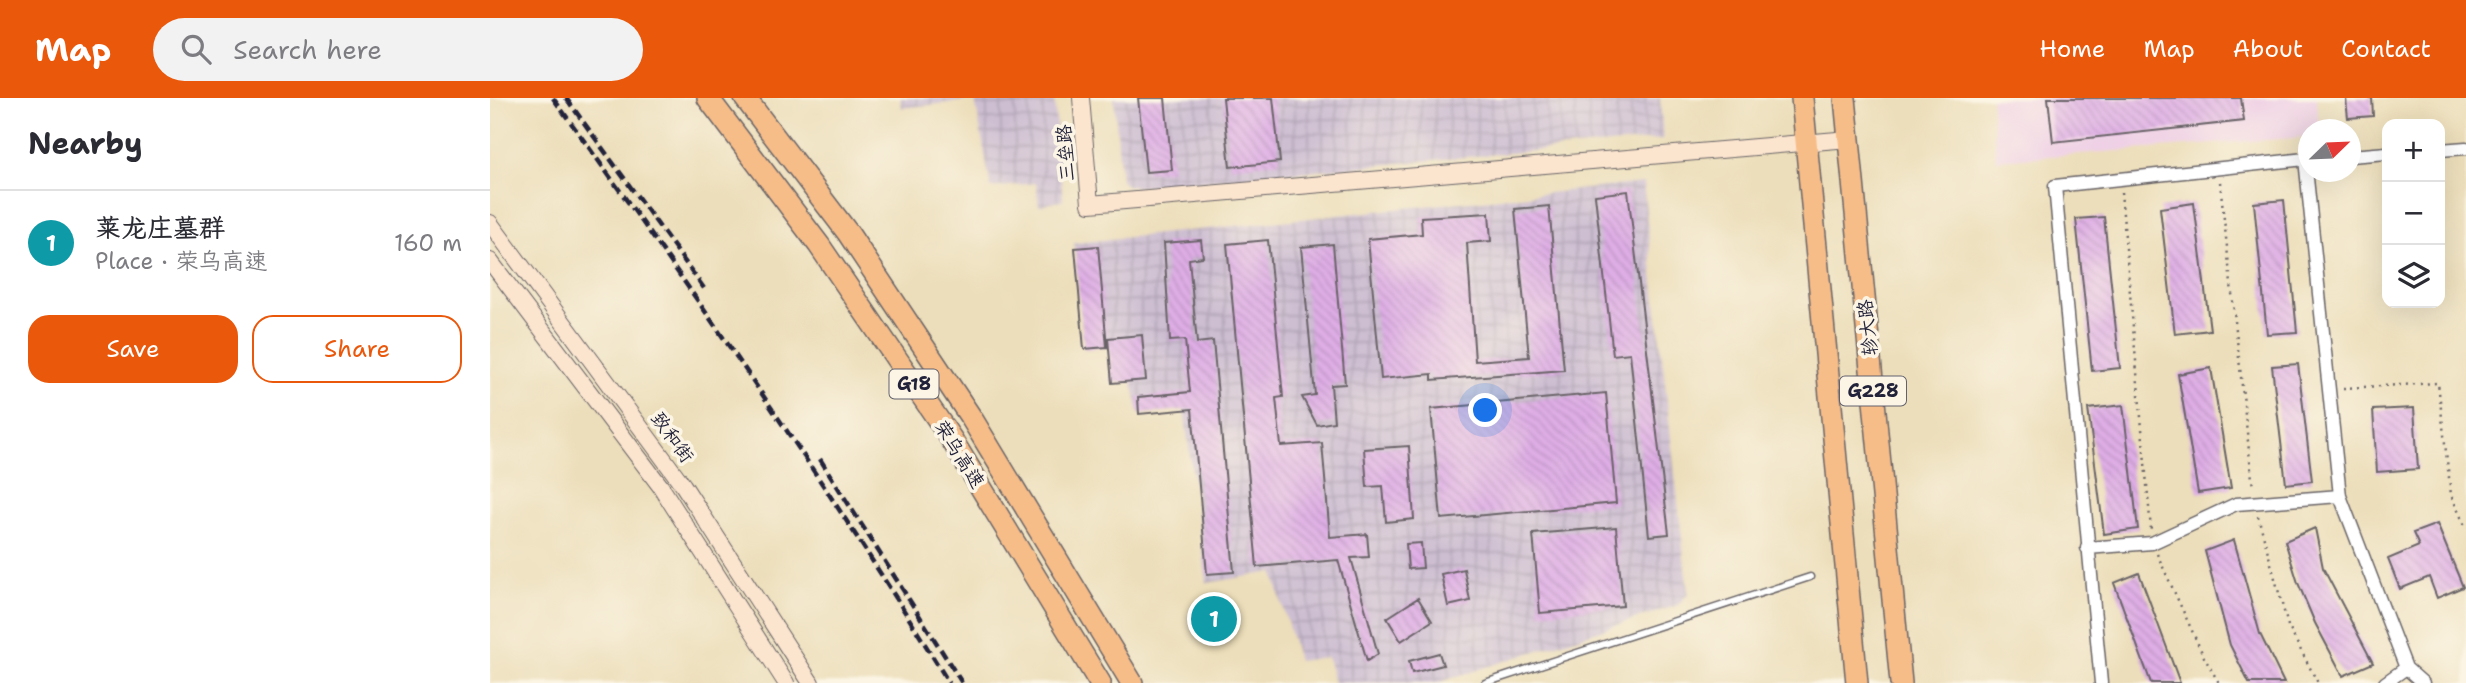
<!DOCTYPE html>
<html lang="en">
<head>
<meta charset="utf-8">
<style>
	:root { --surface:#fff; --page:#f2f2f3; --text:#2b2b33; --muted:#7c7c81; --line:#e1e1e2; --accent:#ea580c }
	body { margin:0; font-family:"Shantell Sans","LXGW WenKai TC",sans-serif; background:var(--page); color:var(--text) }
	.controls { position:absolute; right:21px; top:21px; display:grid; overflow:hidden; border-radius:14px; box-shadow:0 7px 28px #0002 }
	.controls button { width:63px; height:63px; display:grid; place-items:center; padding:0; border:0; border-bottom:2px solid var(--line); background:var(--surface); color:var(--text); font:35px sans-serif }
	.compass { position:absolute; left:1808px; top:21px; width:63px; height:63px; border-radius:50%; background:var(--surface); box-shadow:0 7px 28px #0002; rotate:67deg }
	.you { position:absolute; left:996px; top:313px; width:24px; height:24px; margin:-18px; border:5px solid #fff; border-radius:50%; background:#1a73e8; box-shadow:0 0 0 10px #1a73e833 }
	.badge { display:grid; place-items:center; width:46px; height:46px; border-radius:50%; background:var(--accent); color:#fff; font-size:23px; font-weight:700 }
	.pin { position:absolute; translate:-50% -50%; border:4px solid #fff; box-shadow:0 2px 7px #0006 }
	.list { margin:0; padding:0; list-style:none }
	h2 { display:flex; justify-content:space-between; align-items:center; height:91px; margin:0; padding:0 28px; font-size:30px }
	h2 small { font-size:23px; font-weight:400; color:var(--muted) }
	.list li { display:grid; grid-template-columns:46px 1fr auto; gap:21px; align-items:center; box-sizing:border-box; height:105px; padding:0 28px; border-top:2px solid var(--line) }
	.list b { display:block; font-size:26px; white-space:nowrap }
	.list p { margin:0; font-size:23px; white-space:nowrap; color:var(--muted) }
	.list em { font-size:23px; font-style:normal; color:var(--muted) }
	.actions { display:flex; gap:14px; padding:21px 28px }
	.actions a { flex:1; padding:16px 0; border:2px solid var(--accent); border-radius:21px; text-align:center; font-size:24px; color:var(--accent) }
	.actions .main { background:var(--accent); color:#fff }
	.icon { flex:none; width:38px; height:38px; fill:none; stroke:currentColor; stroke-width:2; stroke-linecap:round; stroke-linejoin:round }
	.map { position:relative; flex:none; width:1976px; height:585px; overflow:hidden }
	header { display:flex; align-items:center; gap:42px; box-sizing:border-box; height:98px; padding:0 35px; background:var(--accent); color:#fff }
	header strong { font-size:33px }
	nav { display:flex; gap:38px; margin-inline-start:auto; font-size:24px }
	.search { width:490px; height:63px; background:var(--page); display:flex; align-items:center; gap:18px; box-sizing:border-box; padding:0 24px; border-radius:38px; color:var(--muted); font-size:26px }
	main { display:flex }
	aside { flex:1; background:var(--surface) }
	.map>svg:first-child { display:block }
</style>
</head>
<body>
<header>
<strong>Map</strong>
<div class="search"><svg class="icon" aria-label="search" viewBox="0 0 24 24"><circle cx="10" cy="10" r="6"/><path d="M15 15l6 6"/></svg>Search here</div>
<nav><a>Home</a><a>Map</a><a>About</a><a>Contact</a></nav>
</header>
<main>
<aside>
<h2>Nearby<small></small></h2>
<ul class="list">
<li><span class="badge" style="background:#0f9aa8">1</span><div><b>莱龙庄墓群</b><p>Place · 荣乌高速</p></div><em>160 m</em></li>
</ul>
<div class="actions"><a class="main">Save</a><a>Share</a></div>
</aside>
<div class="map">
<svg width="1976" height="585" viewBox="0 0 1976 585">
	<defs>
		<pattern id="industrial-grid" width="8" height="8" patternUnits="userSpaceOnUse" patternTransform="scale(1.75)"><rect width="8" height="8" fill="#cdbed2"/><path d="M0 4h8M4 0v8" fill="none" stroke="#b0a3b5"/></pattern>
		<pattern id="building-back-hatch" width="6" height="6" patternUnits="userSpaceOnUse" patternTransform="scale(1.75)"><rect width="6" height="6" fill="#deade5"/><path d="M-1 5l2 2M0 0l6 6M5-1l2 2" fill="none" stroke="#be95c5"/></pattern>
	</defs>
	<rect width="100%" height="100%" fill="#fcf5e5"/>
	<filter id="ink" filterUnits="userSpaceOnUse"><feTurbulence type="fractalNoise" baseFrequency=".0143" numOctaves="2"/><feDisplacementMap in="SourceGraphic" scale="14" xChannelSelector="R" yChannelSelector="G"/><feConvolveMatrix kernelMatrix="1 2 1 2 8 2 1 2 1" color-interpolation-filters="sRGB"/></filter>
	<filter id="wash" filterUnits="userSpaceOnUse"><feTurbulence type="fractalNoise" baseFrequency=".00686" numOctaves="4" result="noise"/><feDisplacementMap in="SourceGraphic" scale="28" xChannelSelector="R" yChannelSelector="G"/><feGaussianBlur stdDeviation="1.57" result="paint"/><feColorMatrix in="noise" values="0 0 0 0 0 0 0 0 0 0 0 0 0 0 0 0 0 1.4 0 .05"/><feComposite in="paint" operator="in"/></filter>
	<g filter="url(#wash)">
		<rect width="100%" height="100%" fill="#ecdeba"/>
		<!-- built -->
		<path fill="#efd0e6" d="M 1501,0 L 1827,0 L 1829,31 L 1818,32 L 1818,39 L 1506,62 Z"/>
		<!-- industrial -->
		<path fill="url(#industrial-grid)" d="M 410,0 L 564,0 L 573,102 L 549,108 L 546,85 L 501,90 L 485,2 L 412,10 Z
			M 624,0 L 1170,0 L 1173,41 L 647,89 L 636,87 L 631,82 Z
			M 1153,85 L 1198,495 L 1188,507 L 947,585 L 844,585 L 837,559 L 808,563 L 783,474 L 717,485 L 694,312 L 649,316 L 642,283 L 622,285 L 621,247 L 594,251 L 584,145 Z"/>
		<g id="blocks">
			<!-- building -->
			<path fill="url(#building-back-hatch)" d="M 648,0 L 675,0 L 682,72 L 656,74 Z
				M 733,0 L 783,0 L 790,64 L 740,69 Z
				M 1558,0 L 1751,0 L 1754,23 L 1563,44 Z
				M 1856,0 L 1882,0 L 1883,18 L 1858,20 Z
				M 1138,93 L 1179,436 L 1159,438 L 1140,255 L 1123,257 L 1105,97 Z
				M 1794,102 L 1807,234 L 1777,236 L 1764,105 Z
				M 1704,105 L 1720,232 L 1685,236 L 1670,110 Z
				M 1059,108 L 1074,272 L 942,282 L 942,276 L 891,281 L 878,141 L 932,136 L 931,119 L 999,115 L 1001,143 L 977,145 L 985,263 L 1039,259 L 1025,111 Z
				M 1614,119 L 1630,270 L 1602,273 L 1586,121 Z
				M 711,142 L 713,159 L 699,161 L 707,245 L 723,243 L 744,474 L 717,476 L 702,311 L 649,316 L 648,299 L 700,294 L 695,242 L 680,243 L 674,145 Z
				M 778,142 L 793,299 L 786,300 L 791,348 L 832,345 L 840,439 L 877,436 L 879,459 L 861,460 L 888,556 L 877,563 L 848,462 L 767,469 L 737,146 Z
				M 843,146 L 855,286 L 841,287 L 844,324 L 827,327 L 812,299 L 825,297 L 811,149 Z
				M 608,148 L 617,249 L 594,251 L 585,150 Z
				M 652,237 L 656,282 L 622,285 L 618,240 Z
				M 1808,266 L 1822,383 L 1796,386 L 1782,268 Z
				M 1721,270 L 1741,390 L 1708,395 L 1688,276 Z
				M 1116,295 L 1126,405 L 951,421 L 941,311 Z
				M 1633,307 L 1648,431 L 1614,436 L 1598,311 Z
				M 1924,310 L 1928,371 L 1887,374 L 1883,312 Z
				M 919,348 L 924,421 L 896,424 L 893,388 L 877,389 L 874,351 Z
				M 1947,426 L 1973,489 L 1947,500 L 1939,479 L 1910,491 L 1898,461 L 1929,448 L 1923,435 Z
				M 1126,429 L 1133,508 L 1050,515 L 1043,436 Z
				M 1825,430 L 1833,470 L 1883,565 L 1853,578 L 1825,525 L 1808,485 L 1795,443 Z
				M 1744,442 L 1770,536 L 1794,585 L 1759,585 L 1740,547 L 1715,453 Z
				M 931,445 L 933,470 L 918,471 L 916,446 Z
				M 974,471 L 980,503 L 958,508 L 951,476 Z
				M 1649,475 L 1690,585 L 1661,585 L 1624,485 Z
				M 928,500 L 942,523 L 911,543 L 897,520 Z
				M 949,555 L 953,567 L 922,575 L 919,563 Z"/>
		</g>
	</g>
	<g filter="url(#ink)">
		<use href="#blocks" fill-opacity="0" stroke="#696467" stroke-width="2"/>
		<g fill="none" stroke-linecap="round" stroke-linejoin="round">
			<!-- lane casing -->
			<g stroke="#696467" stroke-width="9">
				<path id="lane" d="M 995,585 L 1320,479"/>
			</g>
			<!-- street casing -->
			<g stroke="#696467" stroke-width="15">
				<path id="street" d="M 1950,52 L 1976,50
					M 1860,58 L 1897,55
					M 1597,450 L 1662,445 L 1746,406 L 1850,398 L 1916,570
					M 1611,585 L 1565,88 L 1815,61 L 1850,398
					M 1895,585 L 1916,570 L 1933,585"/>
			</g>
			<!-- secondary casing -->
			<g stroke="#696467" stroke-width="18">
				<path id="secondary" d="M 591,0 L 600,106 L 1359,41
					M 0,125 L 193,387 L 321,585
					M 0,163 L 171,389 L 296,585"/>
			</g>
			<!-- highway casing -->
			<g stroke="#696467" stroke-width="24">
				<path id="highway" d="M 218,0 L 329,147 L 462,342 L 610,585
					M 255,0 L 358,135 L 482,321 L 642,585
					M 1312,0 L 1367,585
					M 1355,0 L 1411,585"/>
			</g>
			<!-- path -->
			<path stroke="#696467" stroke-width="2.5" stroke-dasharray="2 5" stroke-linecap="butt" d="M 1730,84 L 1763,390
				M 1631,94 L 1661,432
				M 1853,290 L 1948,285 L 1961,397 L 1976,430
				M 1768,418 L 1798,528 L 1828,585
				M 1667,456 L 1714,559 L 1729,585"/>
			<!-- lane -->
			<use href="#lane" stroke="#fff" stroke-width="6"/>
			<!-- street -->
			<use href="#street" stroke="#fff" stroke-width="12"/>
			<!-- secondary -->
			<use href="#secondary" stroke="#fce5cf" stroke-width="16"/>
			<!-- highway -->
			<use href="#highway" stroke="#f7bd88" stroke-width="21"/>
			<!-- rail -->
			<path stroke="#22223b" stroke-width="4.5" stroke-dasharray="10 5" stroke-linecap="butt" d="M 63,0 C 202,191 336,384 459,585
				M 76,0 L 216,193
				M 330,361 L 472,585"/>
		</g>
	</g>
	<g text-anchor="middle" stroke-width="7" stroke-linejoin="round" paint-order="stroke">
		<!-- shield labels -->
		<g fill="#fcf5e5" stroke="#63616e" stroke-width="2">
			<rect x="399.5" y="271.5" width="49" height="29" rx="5"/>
			<rect x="1350" y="278.5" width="66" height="29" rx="5"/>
		</g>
		<g font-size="18" font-weight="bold" fill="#22223b">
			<text x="424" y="292">G18</text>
			<text x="1383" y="299">G228</text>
		</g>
		<!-- street labels -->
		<g font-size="19" fill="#22223b" stroke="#fcf5e5">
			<text transform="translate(575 55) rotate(-94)" y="7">三垒路</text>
			<text transform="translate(1377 230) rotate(-96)" y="7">轸大路</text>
			<text transform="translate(183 339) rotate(54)" y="7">致和街</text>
			<text transform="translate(470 356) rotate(58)" y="7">荣乌高速</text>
		</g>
	</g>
</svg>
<div class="controls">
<button>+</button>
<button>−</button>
<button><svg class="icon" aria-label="layers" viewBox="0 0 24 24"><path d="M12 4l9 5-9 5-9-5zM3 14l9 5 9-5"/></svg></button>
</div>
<svg class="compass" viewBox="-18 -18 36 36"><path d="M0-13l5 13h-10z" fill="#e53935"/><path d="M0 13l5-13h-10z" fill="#7c7c81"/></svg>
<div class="you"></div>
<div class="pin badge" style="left:724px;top:521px;background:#0f9aa8">1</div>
</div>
</main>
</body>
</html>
